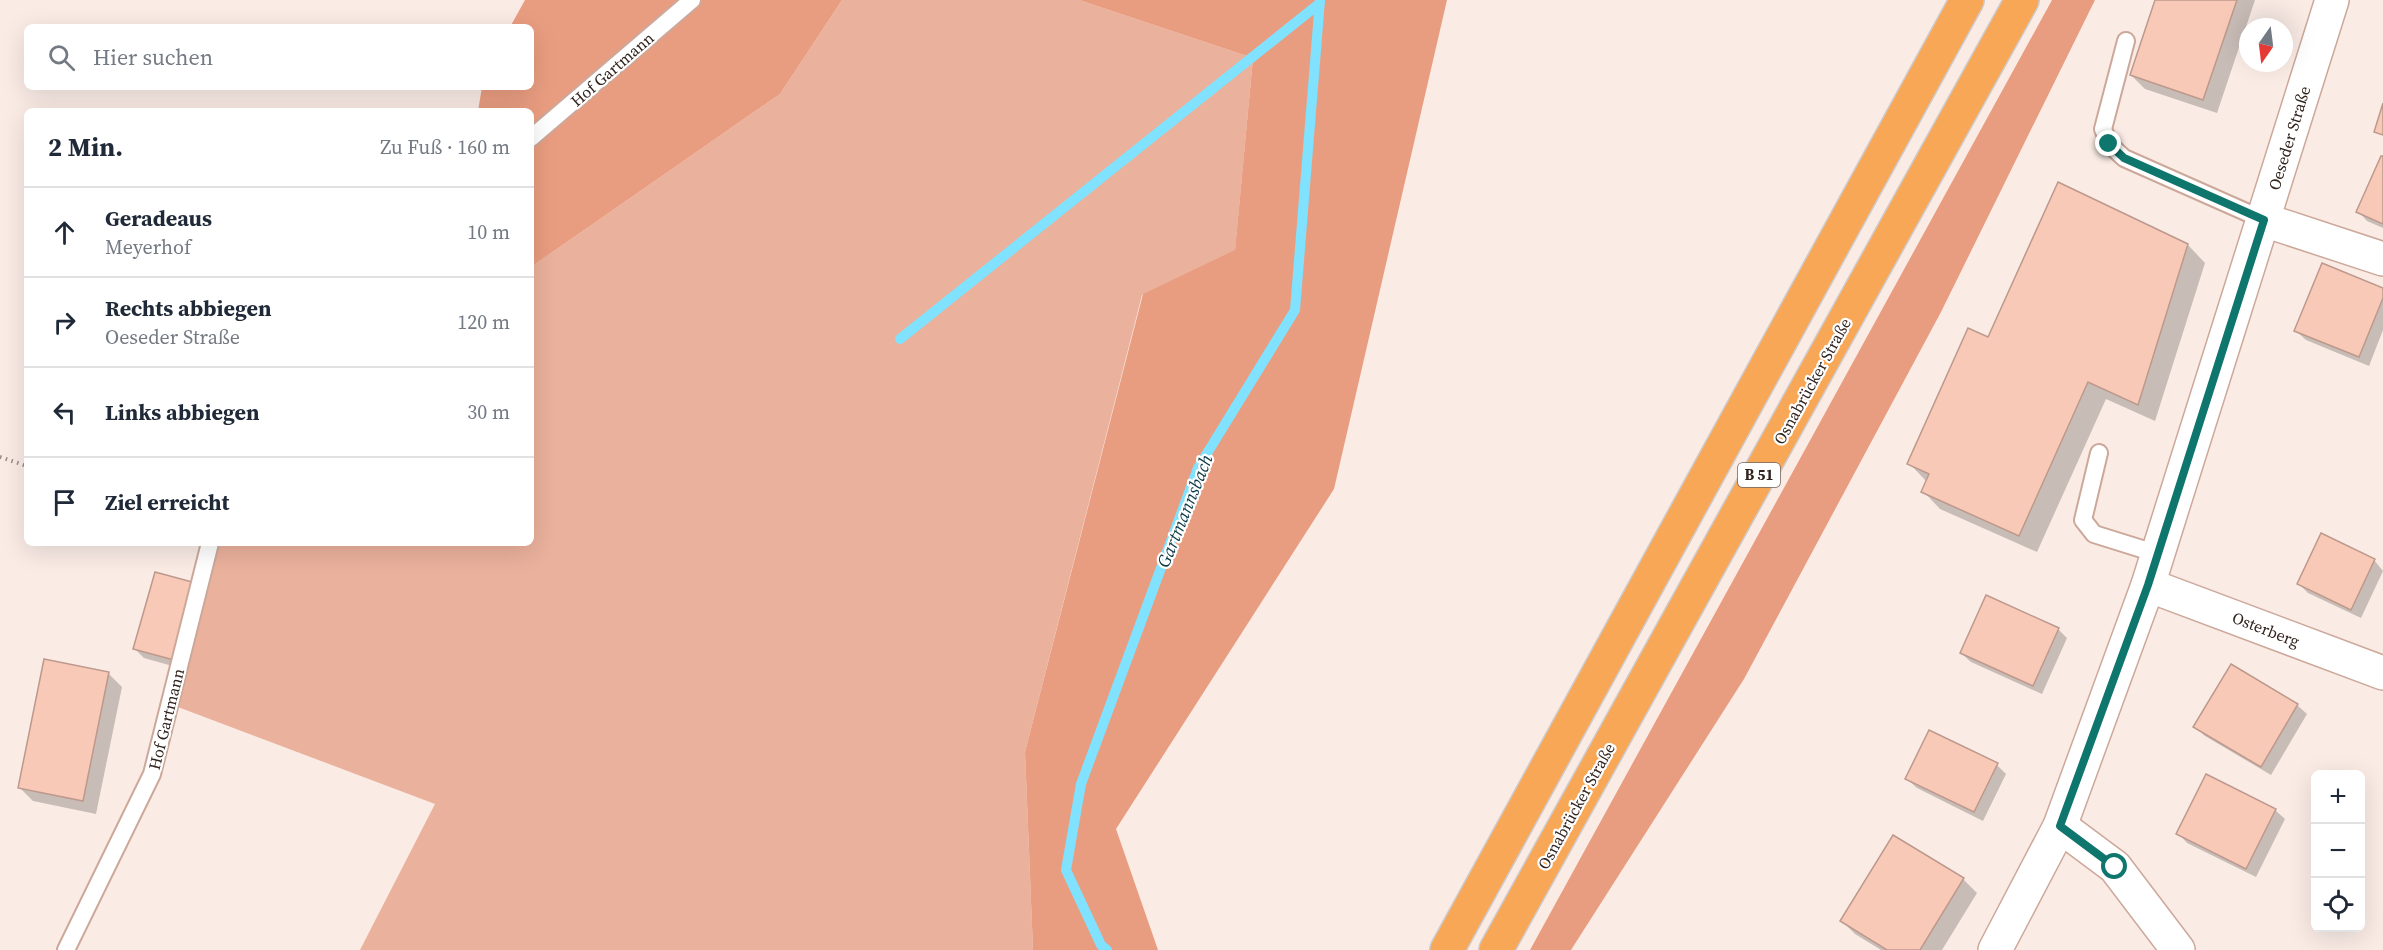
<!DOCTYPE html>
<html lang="de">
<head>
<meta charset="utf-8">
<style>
	:root { --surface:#fff; --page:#f6f6f7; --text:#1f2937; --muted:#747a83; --line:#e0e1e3 }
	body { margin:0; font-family:"Source Serif 4",serif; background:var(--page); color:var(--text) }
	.controls { position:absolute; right:18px; bottom:18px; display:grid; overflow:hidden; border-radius:9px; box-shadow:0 6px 24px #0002 }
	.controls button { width:54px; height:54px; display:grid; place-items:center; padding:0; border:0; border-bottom:2px solid var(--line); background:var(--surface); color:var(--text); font:30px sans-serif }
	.compass { position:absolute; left:2239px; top:18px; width:54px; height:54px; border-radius:50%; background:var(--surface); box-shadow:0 6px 24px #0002; rotate:194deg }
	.stop { position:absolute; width:18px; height:18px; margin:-14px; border:4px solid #0f766e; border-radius:50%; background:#fff }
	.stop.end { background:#0f766e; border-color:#fff; box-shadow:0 2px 6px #0008 }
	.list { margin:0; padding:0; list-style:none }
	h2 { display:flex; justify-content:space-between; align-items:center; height:78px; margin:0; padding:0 24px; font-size:26px }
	h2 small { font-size:20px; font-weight:400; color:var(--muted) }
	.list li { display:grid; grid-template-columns:39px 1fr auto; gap:18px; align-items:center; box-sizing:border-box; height:90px; padding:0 24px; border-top:2px solid var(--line) }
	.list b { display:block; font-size:22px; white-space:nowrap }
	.list p { margin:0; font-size:20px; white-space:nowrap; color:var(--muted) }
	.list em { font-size:20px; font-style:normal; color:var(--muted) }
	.icon { flex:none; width:33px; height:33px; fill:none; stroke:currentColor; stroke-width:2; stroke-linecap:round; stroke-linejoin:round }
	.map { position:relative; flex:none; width:2383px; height:950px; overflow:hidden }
	.search { position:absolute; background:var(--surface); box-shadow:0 6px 24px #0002; left:24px; top:24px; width:510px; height:66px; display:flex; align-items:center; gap:15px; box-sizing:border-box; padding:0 21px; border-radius:9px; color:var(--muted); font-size:22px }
	.panel { position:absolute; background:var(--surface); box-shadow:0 6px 24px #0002; left:24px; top:108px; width:510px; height:438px; border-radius:9px }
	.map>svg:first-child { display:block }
</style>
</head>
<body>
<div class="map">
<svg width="2383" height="950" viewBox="0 0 2383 950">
	<rect width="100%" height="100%" fill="#faebe5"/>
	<!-- green -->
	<path fill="#eab19c" d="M 842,0 L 1079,0 L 1253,58 L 1235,251 L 1142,295 L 1025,752 L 1033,950 L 360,950 L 435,804 L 170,704 L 210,543 L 531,543 L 531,267 L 780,94 Z"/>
	<!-- forest -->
	<path fill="#e99d80" d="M 525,0 L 842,0 L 780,94 L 531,267 L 531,111 L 478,111 L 482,87 L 531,87 L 531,27 L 510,27 Z
		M 1079,0 L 1447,0 L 1334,489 L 1116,829 L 1158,950 L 1033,950 L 1025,752 L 1143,294 L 1235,250 L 1253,58 Z
		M 2052,0 L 2095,0 L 1941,312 L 1744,679 L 1571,950 L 1530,950 Z"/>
	<!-- shadow -->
	<path fill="#0003" d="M 2156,0 L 2255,0 L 2217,113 L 2145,89 L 2131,75 Z
		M 2383,158 L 2383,228 L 2367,221 L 2358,211 Z
		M 2188,245 L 2205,263 L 2155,421 L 2106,399 L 2037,552 L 1940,509 L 1923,491 L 1927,482 L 1909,463 L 1989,339 Z
		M 2383,290 L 2383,330 L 2369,366 L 2306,340 L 2296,331 Z
		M 2374,560 L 2383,571 L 2361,618 L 2308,593 L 2299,584 Z
		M 195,585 L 183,669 L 144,658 L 134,648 Z
		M 2058,629 L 2067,638 L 2042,694 L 1971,662 L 1961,653 Z
		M 2231,666 L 2297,705 L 2307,714 L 2271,775 L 2205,736 L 2195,727 Z
		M 108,673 L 122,687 L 96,814 L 33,801 L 20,788 Z
		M 1997,765 L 2006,774 L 1983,821 L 1917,788 L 1907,779 Z
		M 2275,810 L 2285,819 L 2256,877 L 2187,843 L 2178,833 Z
		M 1963,879 L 1977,893 L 1942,950 L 1881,950 L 1855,934 L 1842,921 Z"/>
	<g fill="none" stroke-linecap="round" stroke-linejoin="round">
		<!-- stream -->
		<path stroke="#80e2fe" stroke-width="10" d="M 900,339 L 1320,3
			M 1107,950 L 1101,945 L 1066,870 L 1081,784 L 1198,468 L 1295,310 L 1320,0"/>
	</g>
	<!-- building -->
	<path fill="#f9c9b7" stroke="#bd998c" stroke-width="1.5" d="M 2155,0 L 2237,0 L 2203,100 L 2130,75 Z
		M 2383,103 L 2383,135 L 2374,132 Z
		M 2381,156 L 2383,156 L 2383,224 L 2356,212 Z
		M 2058,182 L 2188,244 L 2138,405 L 2088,382 L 2019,536 L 1921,492 L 1929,474 L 1907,464 L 1968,328 L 1988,337 Z
		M 2322,263 L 2383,288 L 2383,298 L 2359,357 L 2294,331 Z
		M 2321,533 L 2375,559 L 2351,610 L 2297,584 Z
		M 155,572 L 196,583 L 174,660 L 133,649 Z
		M 1986,595 L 2059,628 L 2033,686 L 1960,653 Z
		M 44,659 L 109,672 L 83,801 L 18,788 Z
		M 2231,664 L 2298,704 L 2261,767 L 2193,727 Z
		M 1929,730 L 1998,763 L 1974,812 L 1905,779 Z
		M 2206,774 L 2276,809 L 2246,869 L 2176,834 Z
		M 1893,835 L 1964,878 L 1920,950 L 1887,950 L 1840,921 Z"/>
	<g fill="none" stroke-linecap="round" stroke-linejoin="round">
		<!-- service casing -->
		<g stroke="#cca89a" stroke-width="20">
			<path id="service" d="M 2126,41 L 2103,129 L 2109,144 L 2124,158 L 2264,220
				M 531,138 L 692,0
				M 2099,453 L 2083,520 L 2094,534 L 2158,554
				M 66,950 L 152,774 L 210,543"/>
		</g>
		<!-- minor casing -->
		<g stroke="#cca89a" stroke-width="36">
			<path id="minor" d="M 2264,220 L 2383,259
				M 2148,585 L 2383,673
				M 2060,826 L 2115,867 L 2178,950"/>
		</g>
		<!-- tertiary casing -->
		<g stroke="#cca89a" stroke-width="36">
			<path id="tertiary" d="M 1995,950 L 2060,826 L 2148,585 L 2332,0"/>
		</g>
		<!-- trunk casing -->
		<g stroke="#cecac9" stroke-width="36">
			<path id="trunk" d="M 1447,950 L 1967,0
				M 1496,950 L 2022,0"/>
		</g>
		<!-- path -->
		<path stroke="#988a84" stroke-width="4" stroke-dasharray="1.5 4.5" stroke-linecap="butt" d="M 0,457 L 27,466"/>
		<!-- service -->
		<use href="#service" stroke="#fff" stroke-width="16"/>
		<!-- minor -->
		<use href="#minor" stroke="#fff" stroke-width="33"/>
		<!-- tertiary -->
		<use href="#tertiary" stroke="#fff" stroke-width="33"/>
		<!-- trunk -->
		<use href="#trunk" stroke="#f8a757" stroke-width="33"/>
	</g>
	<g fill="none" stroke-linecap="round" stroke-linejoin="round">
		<!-- route -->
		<path stroke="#0f766e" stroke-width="8" d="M 2109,144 L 2124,158 L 2264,220 L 2148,585 L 2060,826 L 2115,867"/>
	</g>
	<g text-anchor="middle" stroke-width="4.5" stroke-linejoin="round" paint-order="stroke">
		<!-- shield labels -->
		<rect fill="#fff" stroke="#6f6562" stroke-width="1.5" x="1738" y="463" width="42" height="24" rx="4.5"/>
		<g font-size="15" font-weight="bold" fill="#31231e">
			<text x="1759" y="480">B 51</text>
		</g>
		<!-- street labels -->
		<g font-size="16" fill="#31231e" stroke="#fff">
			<text transform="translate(612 69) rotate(-41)" y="6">Hof Gartmann</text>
			<text transform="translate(2289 138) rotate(-73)" y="6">Oeseder Straße</text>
			<text transform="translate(1812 381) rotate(-61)" y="6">Osnabrücker Straße</text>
			<text transform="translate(2266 629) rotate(21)" y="6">Osterberg</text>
			<text transform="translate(166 719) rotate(-76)" y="6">Hof Gartmann</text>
			<text transform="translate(1576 806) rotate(-61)" y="6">Osnabrücker Straße</text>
		</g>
		<!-- water labels -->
		<g font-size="18" font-style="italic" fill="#0a3945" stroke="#fff">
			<text transform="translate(1185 511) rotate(-68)" y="6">Gartmannsbach</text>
		</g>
	</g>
</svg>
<div class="controls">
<button>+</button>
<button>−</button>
<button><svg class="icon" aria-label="locate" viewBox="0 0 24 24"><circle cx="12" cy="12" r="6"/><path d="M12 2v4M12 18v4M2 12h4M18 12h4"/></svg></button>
</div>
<svg class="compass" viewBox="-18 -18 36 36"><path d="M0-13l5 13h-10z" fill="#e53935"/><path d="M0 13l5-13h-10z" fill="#747a83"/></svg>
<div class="stop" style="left:2115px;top:867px"></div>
<div class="stop end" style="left:2109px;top:144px"></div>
<div class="search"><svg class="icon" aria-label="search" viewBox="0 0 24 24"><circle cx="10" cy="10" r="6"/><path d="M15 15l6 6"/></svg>Hier suchen</div>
<section class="panel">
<h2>2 Min.<small>Zu Fuß · 160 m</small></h2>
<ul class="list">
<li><svg class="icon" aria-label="ahead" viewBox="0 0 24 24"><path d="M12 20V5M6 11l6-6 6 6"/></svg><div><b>Geradeaus</b><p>Meyerhof</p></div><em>10 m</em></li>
<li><svg class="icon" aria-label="right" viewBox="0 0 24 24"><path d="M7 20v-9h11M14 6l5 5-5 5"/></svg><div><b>Rechts abbiegen</b><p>Oeseder Straße</p></div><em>120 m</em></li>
<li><svg class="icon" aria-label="left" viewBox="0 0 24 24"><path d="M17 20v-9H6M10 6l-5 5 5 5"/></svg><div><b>Links abbiegen</b></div><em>30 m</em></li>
<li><svg class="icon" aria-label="arrive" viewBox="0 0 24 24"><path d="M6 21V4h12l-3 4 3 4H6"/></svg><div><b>Ziel erreicht</b></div></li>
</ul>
</section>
</div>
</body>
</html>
